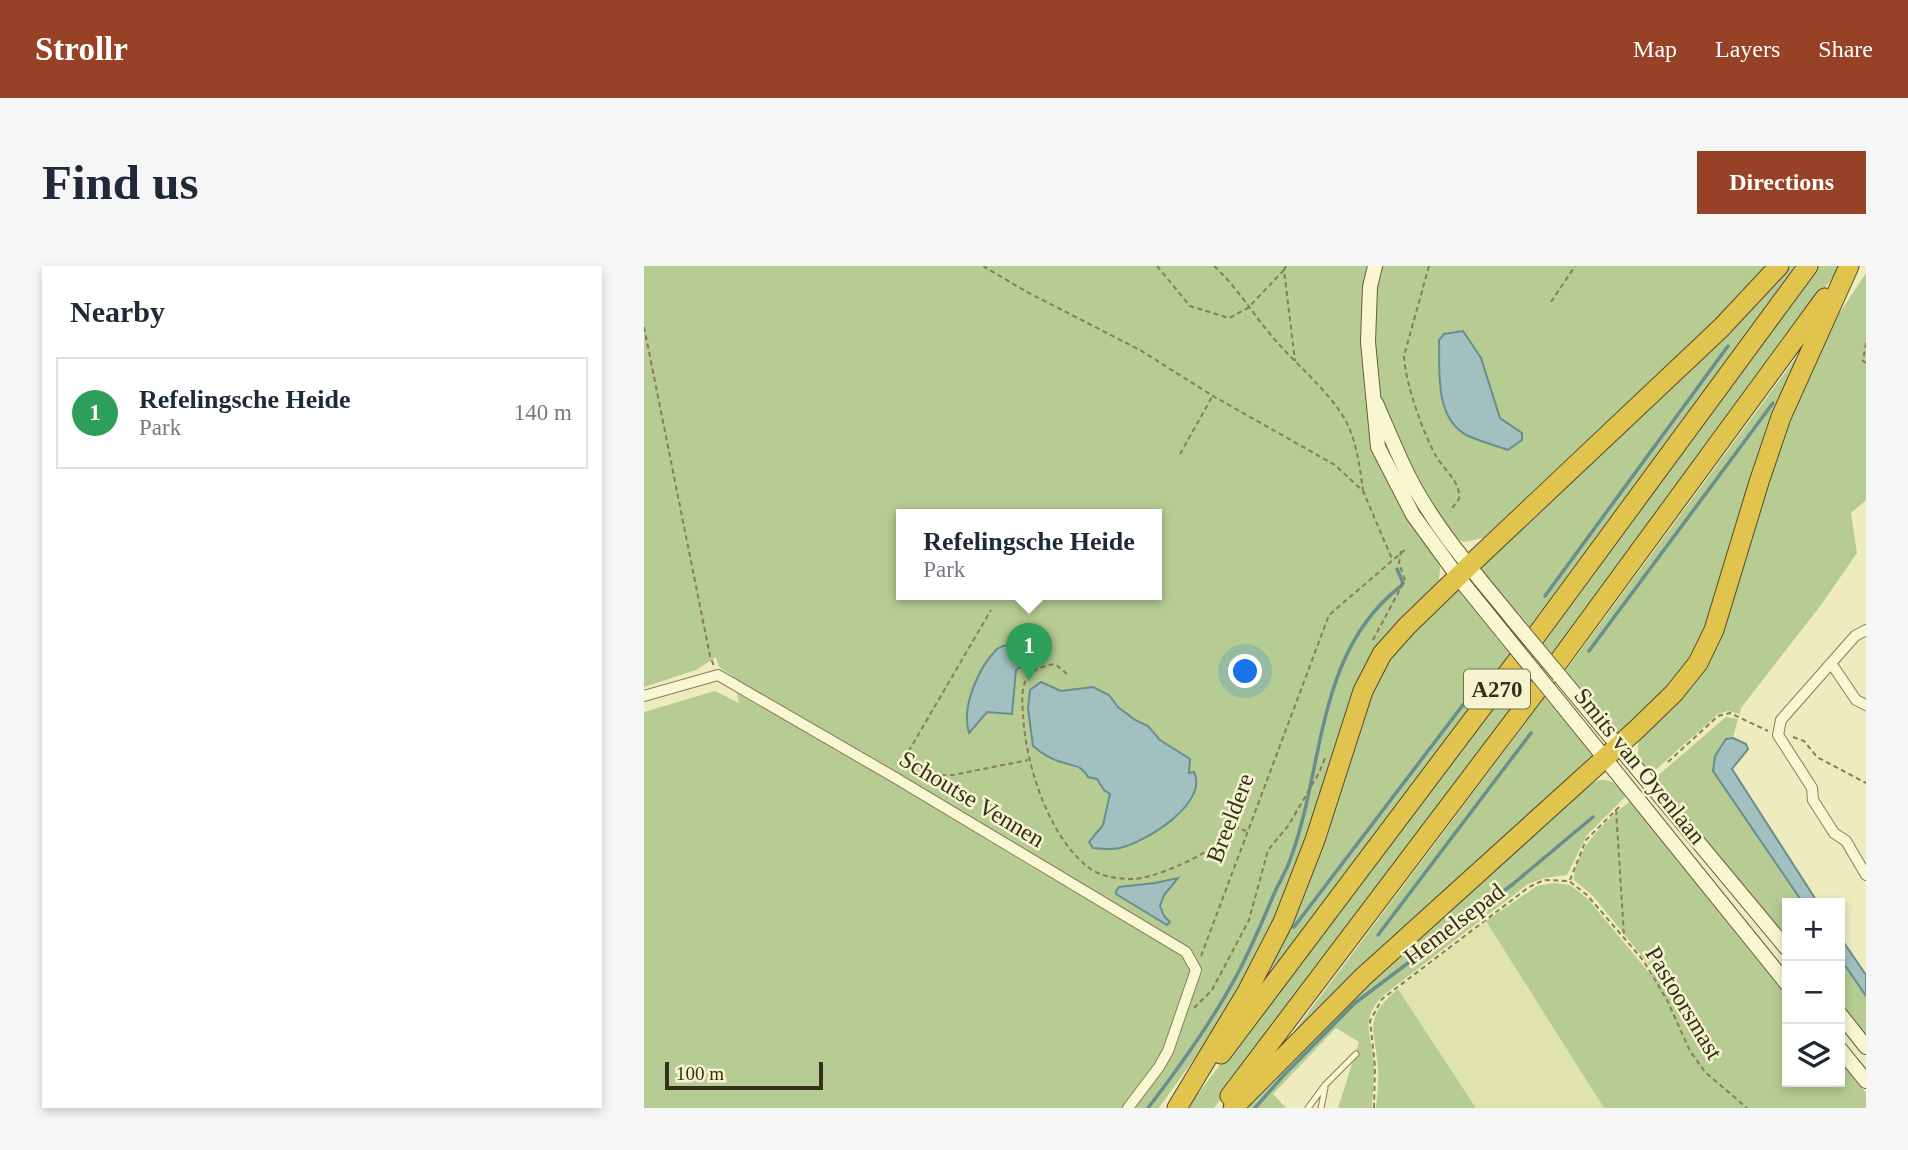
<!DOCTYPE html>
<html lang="en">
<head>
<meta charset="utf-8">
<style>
	:root { --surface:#fff; --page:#f6f6f7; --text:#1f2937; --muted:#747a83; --line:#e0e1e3; --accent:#974226 }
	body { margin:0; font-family:Georgia,serif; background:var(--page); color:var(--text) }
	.controls { position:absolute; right:21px; bottom:21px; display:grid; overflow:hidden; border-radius:0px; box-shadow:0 4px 10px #0003 }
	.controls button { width:63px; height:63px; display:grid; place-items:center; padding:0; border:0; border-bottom:2px solid var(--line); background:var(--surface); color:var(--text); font:35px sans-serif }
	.scale { position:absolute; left:21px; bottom:18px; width:158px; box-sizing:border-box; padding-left:7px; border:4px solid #362f1c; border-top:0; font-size:19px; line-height:24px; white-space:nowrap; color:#362f1c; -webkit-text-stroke:5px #f6f4ce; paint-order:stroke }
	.you { position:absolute; left:602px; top:406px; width:24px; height:24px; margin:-18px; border:5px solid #fff; border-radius:50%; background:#1a73e8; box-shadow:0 0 0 10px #1a73e833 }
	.badge { display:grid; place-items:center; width:46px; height:46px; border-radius:50%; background:var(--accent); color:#fff; font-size:23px; font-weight:700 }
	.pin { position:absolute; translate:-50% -58px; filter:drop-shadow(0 2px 4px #0008) }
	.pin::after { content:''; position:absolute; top:37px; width:24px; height:21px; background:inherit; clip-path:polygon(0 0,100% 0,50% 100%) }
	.popup { position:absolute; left:252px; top:243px; width:266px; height:91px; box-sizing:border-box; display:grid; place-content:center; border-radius:0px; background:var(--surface); filter:drop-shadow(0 2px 5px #0005); font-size:23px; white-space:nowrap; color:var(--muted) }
	.popup b { font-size:26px; color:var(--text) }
	.popup::after { content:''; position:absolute; left:50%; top:100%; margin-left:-14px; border:14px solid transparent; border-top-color:var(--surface) }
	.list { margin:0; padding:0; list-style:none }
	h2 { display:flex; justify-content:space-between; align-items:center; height:91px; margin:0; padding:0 28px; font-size:30px }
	h2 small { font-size:23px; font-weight:400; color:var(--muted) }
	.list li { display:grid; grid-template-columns:46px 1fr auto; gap:21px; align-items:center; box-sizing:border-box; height:112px; margin:0 14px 14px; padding:0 14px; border:2px solid var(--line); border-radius:0px }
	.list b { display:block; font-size:26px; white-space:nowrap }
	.list p { margin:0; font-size:23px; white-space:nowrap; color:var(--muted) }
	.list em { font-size:23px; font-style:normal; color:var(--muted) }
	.icon { flex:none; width:38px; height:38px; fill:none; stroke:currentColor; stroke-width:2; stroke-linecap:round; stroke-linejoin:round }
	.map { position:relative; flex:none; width:1222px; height:842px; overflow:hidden; border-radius:0px }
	header { display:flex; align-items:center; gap:42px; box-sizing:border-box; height:98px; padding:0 35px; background:var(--accent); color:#fff }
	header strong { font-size:33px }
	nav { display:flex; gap:38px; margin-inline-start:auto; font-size:24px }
	.intro { display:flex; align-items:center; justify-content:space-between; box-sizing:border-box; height:168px; padding:0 42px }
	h1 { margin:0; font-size:49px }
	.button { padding:18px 32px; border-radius:0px; background:var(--accent); color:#fff; font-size:24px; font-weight:700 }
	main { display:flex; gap:42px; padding:0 42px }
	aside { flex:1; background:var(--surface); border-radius:0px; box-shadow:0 4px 10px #0003 }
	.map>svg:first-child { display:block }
</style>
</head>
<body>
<header>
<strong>Strollr</strong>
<nav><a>Map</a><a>Layers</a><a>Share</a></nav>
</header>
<div class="intro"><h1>Find us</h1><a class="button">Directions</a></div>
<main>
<aside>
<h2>Nearby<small></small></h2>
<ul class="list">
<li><span class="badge" style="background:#2e9e5b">1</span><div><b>Refelingsche Heide</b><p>Park</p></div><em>140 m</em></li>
</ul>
</aside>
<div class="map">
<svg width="1222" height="842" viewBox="0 0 1222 842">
	<rect width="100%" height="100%" fill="#eeecbf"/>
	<!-- farmland -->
	<path fill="#dfe4ac" d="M 842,655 L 909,759 L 960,842 L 832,842 L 754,723 Z"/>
	<!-- green -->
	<path fill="#b7cc93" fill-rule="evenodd" d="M 0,0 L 1127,0 L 987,139 L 928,188 L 839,272 L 820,276 L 810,271 L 815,297 L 813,298 L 785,281 L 796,301 L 795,316 L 757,354 L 637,640 L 614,688 L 569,766 L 515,842 L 488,842 L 519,785 L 481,842 L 0,842 L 0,446 L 71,425 L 95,437 L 89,410 L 75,401 L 72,391 L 52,404 L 0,421 ZM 257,249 L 513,249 L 513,329 L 257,329 Z
		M 1146,0 L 1151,0 L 885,362 L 833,300 Z
		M 1172,0 L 1197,0 L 940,353 L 570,842 L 543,842 L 737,588 Z
		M 1222,7 L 1222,234 L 1207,247 L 1213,287 L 1177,339 L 1097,442 L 1096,448 L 1084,445 L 1074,448 L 1007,508 L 994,491 L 994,478 L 998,470 L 1044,424 L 1133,185 L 1168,97 L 1192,52 Z
		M 1165,74 L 1050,394 L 974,472 L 920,407 Z
		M 815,323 L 853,368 L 851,370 L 866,388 L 595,747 L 739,394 Z
		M 901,431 L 952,490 L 624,800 Z
		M 1082,451 L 1094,453 L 1089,472 L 1082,473 L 1069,505 L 1159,637 L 1143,637 L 1143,675 L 1011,512 Z
		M 955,514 C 968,513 975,519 983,529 L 943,569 L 923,609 L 901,612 L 884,618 L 741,728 C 714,753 728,767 730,798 C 730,813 729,827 728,842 L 694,842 L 715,776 L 692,762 L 629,828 L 642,842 L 603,842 L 684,754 L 943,520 Z
		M 987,534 L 1143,728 L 1143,816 L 1196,816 L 1196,794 L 1222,827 L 1222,842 L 960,842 L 842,655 L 893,620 L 909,617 L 926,619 L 944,633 L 1007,709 L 1010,705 L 949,630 L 930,614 C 931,581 964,553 987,534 Z
		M 1196,692 L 1222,730 L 1222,773 L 1196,740 Z
		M 754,723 L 832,842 L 732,842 C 733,829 735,816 734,803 C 731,762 718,753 754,723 Z"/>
	<!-- water -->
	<path fill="#a2c0bf" stroke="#698e8e" stroke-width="2" d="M 819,65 L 837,92 L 856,152 L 878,167 L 878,174 L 864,184 C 850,179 835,175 822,169 C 790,150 796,105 795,74 L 800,68 Z
		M 369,377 L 400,385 L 372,404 L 368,448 L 343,446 L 325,467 C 317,441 334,402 353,383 C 357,380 364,379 369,377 Z
		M 397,416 L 417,425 L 449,421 L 465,429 L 474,441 L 491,454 L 504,460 L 516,474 L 546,493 L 545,507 L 550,506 C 565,537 502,576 476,582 C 467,584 458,583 449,582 L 445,576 L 459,559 L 466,528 L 460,524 L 453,513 L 444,511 C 436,497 428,501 414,495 C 405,492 396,486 389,480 L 384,442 L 386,424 Z
		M 1089,472 L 1102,478 L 1104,483 L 1088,503 L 1174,637 L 1159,637 L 1069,505 L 1071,490 L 1082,473 Z
		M 534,612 L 520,629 L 516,640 L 520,650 L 526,656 L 523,659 L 472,628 L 472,625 L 475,621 L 511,617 Z
		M 1196,671 L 1222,709 L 1222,730 L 1196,692 Z"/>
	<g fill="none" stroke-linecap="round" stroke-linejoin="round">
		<!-- stream -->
		<path stroke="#698e8e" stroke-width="3.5" d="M 901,330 L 1084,80
			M 945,385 L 1129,137
			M 650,661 L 841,410
			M 734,669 L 887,467
			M 504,842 C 537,799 570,753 595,705 C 608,680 619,654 630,628 C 635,616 642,606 646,594 C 681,501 671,386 757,320 L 759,317 L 753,303
			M 611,842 L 640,809 L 711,737 L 869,618 L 949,551"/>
		<!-- service casing -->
		<g stroke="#877d57" stroke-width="7">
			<path id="service" d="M 664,842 L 681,819 L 712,788
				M 677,842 L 681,822"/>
		</g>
		<!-- minor casing -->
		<g stroke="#877d57" stroke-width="12">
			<path id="minor" d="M 1222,364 L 1211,370 L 1137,454 L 1134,469 L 1168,522 L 1169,534 L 1190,567 L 1202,575 L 1222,609
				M 1187,397 L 1212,434 L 1222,439
				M 0,430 L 74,409 L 250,511 L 542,686 L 552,704 L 524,785 L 515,801 L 484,842"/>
		</g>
		<!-- secondary casing -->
		<g stroke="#695d3a" stroke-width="16">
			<path id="secondary" d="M 731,0 L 726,21 L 724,76 L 734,181 L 769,249 L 814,311 L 860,368
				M 732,137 C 743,162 753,187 765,211 C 792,264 833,309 870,355
				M 915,409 L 1143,683
				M 917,438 L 1143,718
				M 1196,748 L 1222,781
				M 1196,783 L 1222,815"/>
		</g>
		<!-- motorway casing -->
		<g stroke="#54492c" stroke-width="21">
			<path id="motorway" d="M 577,788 L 897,363 L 1164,0
				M 586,830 L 915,395 L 1181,32
				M 533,842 L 603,726 L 639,656 L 671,574 L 719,425 L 738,388 L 763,360 L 828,297 L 1077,62 L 1135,0
				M 589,842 L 719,711 L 993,463 L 1030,427 L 1054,397 L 1070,364 L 1115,216 L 1137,151 L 1205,0"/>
		</g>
		<!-- path -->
		<path stroke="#877d57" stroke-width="2" stroke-dasharray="5 3.5" stroke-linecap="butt" d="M 339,0 L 383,26 L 496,84 L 569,130 L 691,199 L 719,225 L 748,293
			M 513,0 L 546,40 L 585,52 L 604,42 L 640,4
			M 570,0 C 594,22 610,50 632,75 C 652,98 679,120 697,147 C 712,169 715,197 719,224
			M 642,0 L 640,4 L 651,95
			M 785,0 L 760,90 C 761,116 779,167 792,190 C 800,204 817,216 815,233 L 806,245
			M 907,36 L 931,0
			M 0,61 L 66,390 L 70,400
			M 1222,77 L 1219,95 L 1222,97
			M 536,188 L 568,131
			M 729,374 L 761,314 L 755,297 L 757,285
			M 423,408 L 411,398 C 401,400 389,402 383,412 C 377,422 378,436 379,448 C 381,496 404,570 444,601 C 456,611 474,613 490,613 C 508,612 543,597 559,587 C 571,580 582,570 594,562 L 602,565
			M 1149,471 L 1160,475 L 1173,491 L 1222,517
			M 1024,496 L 1074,450 L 1086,447 L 1124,465
			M 256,500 L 347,344
			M 272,510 L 309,509 L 384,494
			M 972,544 L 980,670
			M 926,614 L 942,574 L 975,541
			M 557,690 L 685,349 L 763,282
			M 550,742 L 568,724 L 605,654 L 624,584 L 644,560 L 675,507 L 682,490
			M 730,842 L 731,800 L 726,755 L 738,733 L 885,621 L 900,614 L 925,615 L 943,629 L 999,694 L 1023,734 L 1046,785 L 1061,806 L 1103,842"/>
		<!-- service -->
		<use href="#service" stroke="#f9f7d2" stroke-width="5"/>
		<!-- minor -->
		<use href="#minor" stroke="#f9f7d2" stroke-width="10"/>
		<!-- secondary -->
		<use href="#secondary" stroke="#f9f7d2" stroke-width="14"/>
		<!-- motorway -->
		<use href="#motorway" stroke="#e0c44d" stroke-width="19"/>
		<!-- secondary-bridge casing -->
		<g stroke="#695d3a" stroke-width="16" stroke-linecap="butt">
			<path id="secondary-bridge" d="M 870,355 L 915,409
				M 860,368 L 917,438"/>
		</g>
		<!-- secondary-bridge -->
		<use href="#secondary-bridge" stroke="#f9f7d2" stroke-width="14"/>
	</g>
	<g text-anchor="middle" stroke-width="5" stroke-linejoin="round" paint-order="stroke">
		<!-- shield labels -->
		<rect fill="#f6f4ce" stroke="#706a51" stroke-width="2" x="820" y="403.5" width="66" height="39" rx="5"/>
		<g font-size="23" font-weight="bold" fill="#362f1c">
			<text x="853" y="431">A270</text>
		</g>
		<!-- street labels -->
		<g font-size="24" fill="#362f1c" stroke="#f6f4ce">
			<text transform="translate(996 500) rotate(51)" y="8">Smits van Oyenlaan</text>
			<text transform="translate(328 533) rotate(31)" y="8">Schoutse Vennen</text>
			<text transform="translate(586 552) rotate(-69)" y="8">Breeldere</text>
			<text transform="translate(810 658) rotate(-37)" y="8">Hemelsepad</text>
			<text transform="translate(1040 737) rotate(59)" y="8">Pastoorsmast</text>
		</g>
	</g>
</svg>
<div class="controls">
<button>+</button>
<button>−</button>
<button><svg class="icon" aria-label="layers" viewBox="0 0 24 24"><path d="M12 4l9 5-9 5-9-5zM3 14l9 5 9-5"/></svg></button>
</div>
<div class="scale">100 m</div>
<div class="you"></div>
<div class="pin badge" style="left:385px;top:415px;background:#2e9e5b">1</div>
<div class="popup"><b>Refelingsche Heide</b>Park</div>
</div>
</main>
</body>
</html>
